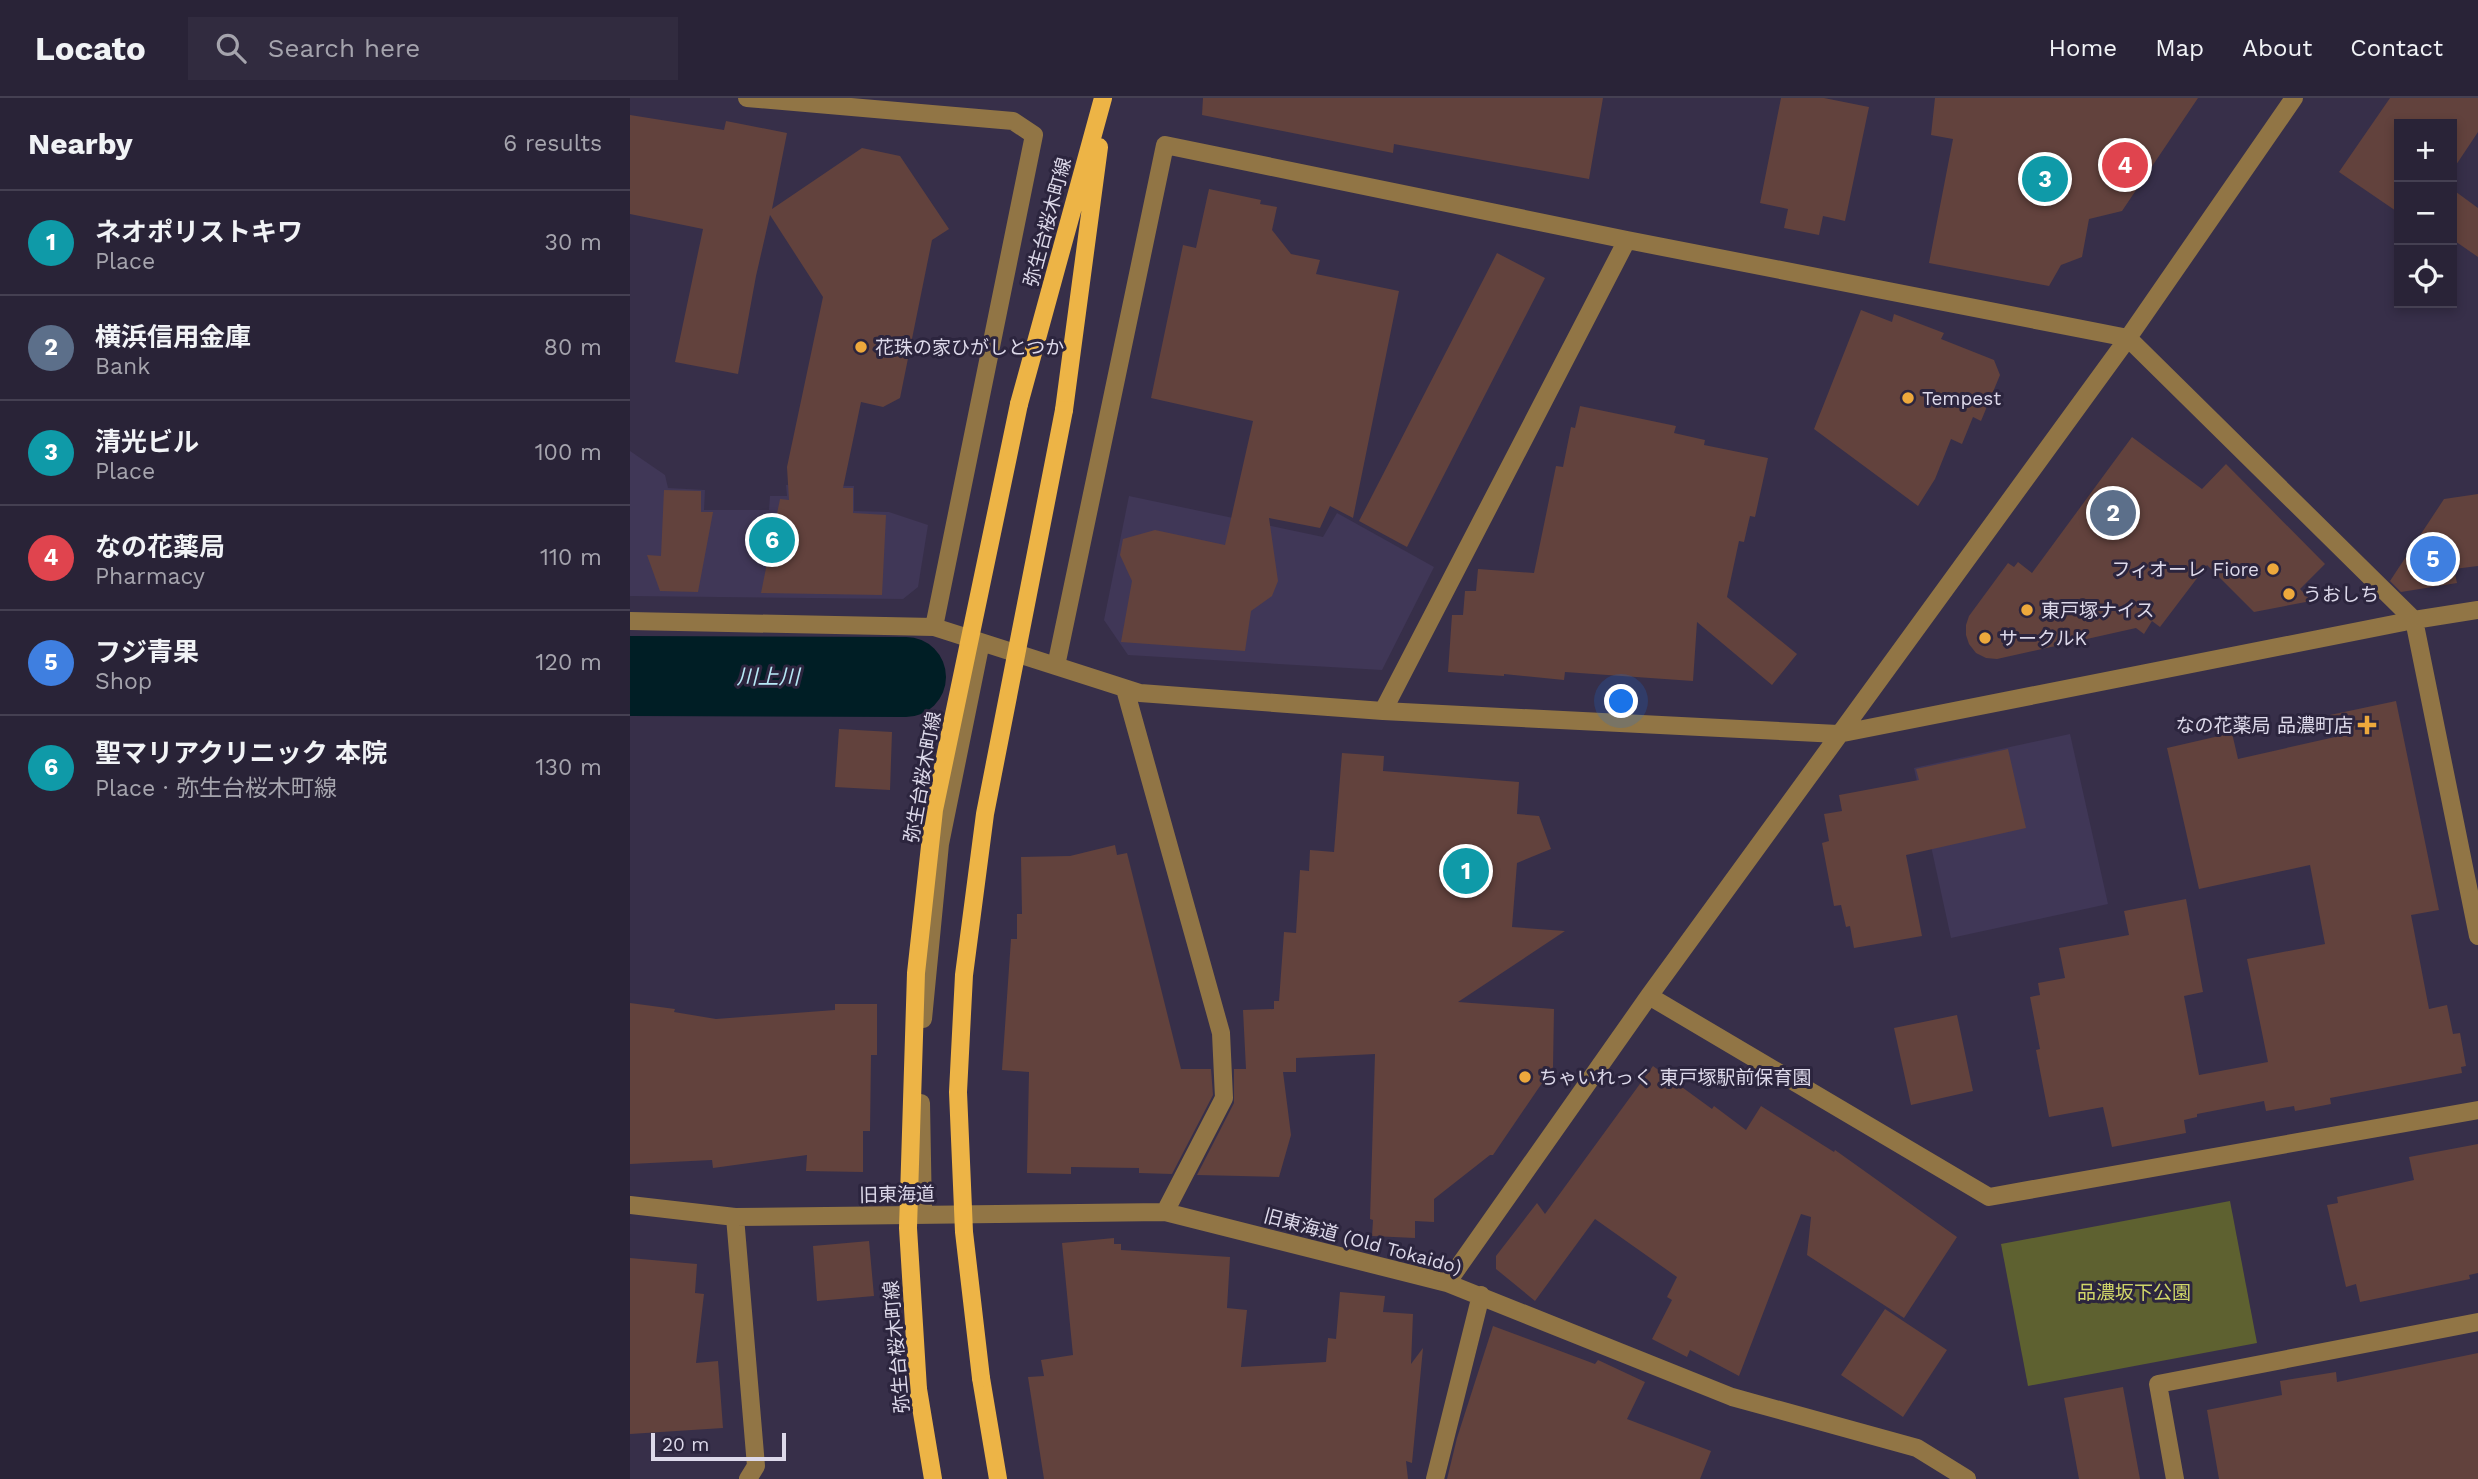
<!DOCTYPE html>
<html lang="en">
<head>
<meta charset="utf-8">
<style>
	:root { --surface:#292337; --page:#312b3f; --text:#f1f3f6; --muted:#a5a4ad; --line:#454052; --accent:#eda83c }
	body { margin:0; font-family:"Work Sans","Noto Sans JP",sans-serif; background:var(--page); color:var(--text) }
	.controls { position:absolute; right:21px; top:21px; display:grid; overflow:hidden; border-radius:0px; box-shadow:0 4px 10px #0003 }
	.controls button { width:63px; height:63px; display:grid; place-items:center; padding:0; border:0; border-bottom:2px solid var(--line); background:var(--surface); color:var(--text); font:35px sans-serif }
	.scale { position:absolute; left:21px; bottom:18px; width:135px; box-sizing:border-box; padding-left:7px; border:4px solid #ddd9ea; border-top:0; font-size:19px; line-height:24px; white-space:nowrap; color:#ddd9ea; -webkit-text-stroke:5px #2c253e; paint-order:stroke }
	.you { position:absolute; left:992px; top:604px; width:24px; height:24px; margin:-18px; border:5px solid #fff; border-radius:50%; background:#1a73e8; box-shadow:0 0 0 10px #1a73e833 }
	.badge { display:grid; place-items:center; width:46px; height:46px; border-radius:50%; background:var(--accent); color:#fff; font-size:23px; font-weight:700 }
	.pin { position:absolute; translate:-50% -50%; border:4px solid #fff; box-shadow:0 2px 7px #0006 }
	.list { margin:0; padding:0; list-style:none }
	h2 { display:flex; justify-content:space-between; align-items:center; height:91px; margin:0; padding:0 28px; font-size:30px }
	h2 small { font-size:23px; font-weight:400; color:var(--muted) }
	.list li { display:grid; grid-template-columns:46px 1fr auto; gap:21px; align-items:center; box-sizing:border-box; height:105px; padding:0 28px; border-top:2px solid var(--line) }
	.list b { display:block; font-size:26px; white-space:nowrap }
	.list p { margin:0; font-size:23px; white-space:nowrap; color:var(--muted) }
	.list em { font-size:23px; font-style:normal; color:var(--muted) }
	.icon { flex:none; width:38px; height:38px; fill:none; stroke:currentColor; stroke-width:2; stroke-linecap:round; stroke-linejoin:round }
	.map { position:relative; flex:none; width:1848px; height:1381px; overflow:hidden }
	header { display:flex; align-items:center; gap:42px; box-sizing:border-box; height:98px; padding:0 35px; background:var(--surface); border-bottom:2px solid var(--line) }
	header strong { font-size:33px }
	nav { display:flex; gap:38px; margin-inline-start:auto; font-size:24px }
	.search { width:490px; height:63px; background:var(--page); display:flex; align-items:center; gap:18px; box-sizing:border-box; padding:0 24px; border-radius:0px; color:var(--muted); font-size:26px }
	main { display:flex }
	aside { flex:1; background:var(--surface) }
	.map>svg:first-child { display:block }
</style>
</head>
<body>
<header>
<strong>Locato</strong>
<div class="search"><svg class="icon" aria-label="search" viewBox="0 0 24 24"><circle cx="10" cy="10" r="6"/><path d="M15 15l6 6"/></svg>Search here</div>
<nav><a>Home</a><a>Map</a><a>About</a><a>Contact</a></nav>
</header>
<main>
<aside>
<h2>Nearby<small>6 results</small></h2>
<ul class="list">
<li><span class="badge" style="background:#0f9aa8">1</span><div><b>ネオポリストキワ</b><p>Place</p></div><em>30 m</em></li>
<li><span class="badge" style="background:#5c6f8a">2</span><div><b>横浜信用金庫</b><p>Bank</p></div><em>80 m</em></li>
<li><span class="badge" style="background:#0f9aa8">3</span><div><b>清光ビル</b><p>Place</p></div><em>100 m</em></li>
<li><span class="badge" style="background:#e0444e">4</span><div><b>なの花薬局</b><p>Pharmacy</p></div><em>110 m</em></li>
<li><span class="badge" style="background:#3f7fe0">5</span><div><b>フジ青果</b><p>Shop</p></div><em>120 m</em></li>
<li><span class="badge" style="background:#0f9aa8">6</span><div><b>聖マリアクリニック 本院</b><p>Place · 弥生台桜木町線</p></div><em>130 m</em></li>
</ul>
</aside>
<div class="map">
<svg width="1848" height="1381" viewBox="0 0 1848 1381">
	<rect width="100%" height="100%" fill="#372f49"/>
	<!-- built -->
	<path fill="#403757" d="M 0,353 L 35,377 L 38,390 L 75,392 L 74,412 L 139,412 L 140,398 L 157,398 L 156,387 L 224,388 L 224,413 L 259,414 L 298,427 L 288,489 L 273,501 L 0,498 Z
		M 499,398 L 693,439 L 707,415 L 804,469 L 752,572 L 498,557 L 474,522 Z
		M 1440,636 L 1478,806 L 1321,840 L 1284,670 Z"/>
	<!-- green -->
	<path fill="#5e6130" d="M 1600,1103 L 1627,1245 L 1398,1288 L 1371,1146 Z"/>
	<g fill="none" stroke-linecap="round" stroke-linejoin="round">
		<!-- river -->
		<path stroke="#001e25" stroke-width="80" d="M 0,578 L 276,579"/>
	</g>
	<!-- building -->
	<path fill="#62423d" d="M 573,0 L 973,0 L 959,81 L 764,46 L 763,55 L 572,17 Z
		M 1151,0 L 1194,0 L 1239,9 L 1215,123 L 1193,118 L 1189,137 L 1154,130 L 1158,111 L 1130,105 Z
		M 1305,0 L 1568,0 L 1492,113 L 1459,121 L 1452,159 L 1431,167 L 1419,188 L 1299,165 L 1323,41 L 1301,37 Z
		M 1760,0 L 1848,0 L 1848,34 L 1822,73 L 1822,26 L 1769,26 L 1769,115 L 1709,74 Z
		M 0,17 L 94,32 L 96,23 L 157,35 L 142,111 L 232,50 L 270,58 L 319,131 L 302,142 L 270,300 L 253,309 L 231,304 L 213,390 L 223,390 L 223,415 L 256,417 L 252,497 L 131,495 L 150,401 L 159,402 L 157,369 L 193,199 L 140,117 L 126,178 L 108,276 L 45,264 L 73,131 L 0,116 Z
		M 579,91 L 631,102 L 630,106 L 647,109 L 642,132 L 661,156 L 690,162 L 686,176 L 769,193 L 723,420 L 700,408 L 690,430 L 639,420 L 648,483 L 642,498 L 621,513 L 615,553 L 491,544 L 502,483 L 490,457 L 493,441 L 525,432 L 595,447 L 623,323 L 521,300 L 553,147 L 566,150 Z
		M 1822,91 L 1848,110 L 1848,159 L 1822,141 Z
		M 867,155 L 915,180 L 777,449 L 729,423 Z
		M 1231,212 L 1262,224 L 1264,216 L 1314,235 L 1311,241 L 1364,262 L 1370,277 L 1351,323 L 1343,319 L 1332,346 L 1321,341 L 1305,381 L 1288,408 L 1184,331 Z
		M 950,308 L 1046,328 L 1044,335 L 1075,342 L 1074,347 L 1138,360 L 1125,419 L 1120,418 L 1114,444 L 1109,443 L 1097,499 L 1167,556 L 1142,587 L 1067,524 L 1063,583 L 935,574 L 934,582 L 874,576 L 874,578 L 818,574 L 822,517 L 833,517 L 835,493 L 846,493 L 848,471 L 904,475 L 926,368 L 933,369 L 941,329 L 945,330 Z
		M 1502,339 L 1572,391 L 1596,366 L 1695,466 L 1670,491 L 1681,503 L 1624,514 L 1577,467 L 1530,529 L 1522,523 L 1514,536 L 1506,530 L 1367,561 L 1356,560 L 1346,555 L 1339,546 L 1336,537 L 1336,527 L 1339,518 L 1378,465 L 1384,469 L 1388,464 L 1402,475 Z
		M 34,392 L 71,393 L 71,414 L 83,414 L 68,494 L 30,493 L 17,457 L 31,458 Z
		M 1848,396 L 1848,468 L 1824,471 L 1827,485 L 1771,494 L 1760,483 L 1814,401 Z
		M 1766,603 L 1809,812 L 1781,817 L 1799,911 L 1817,907 L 1823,936 L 1830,935 L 1836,968 L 1831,969 L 1832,975 L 1700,1000 L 1701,1006 L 1665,1013 L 1664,1008 L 1636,1013 L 1634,1003 L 1567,1016 L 1567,1019 L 1554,1022 L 1556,1035 L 1482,1049 L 1473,1009 L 1419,1019 L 1406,952 L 1410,951 L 1400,899 L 1410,897 L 1408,885 L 1435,880 L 1429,850 L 1499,837 L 1494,813 L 1556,801 L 1573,894 L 1554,898 L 1569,977 L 1638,964 L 1617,861 L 1695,846 L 1680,767 L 1569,791 L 1537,650 L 1602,635 L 1608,661 L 1705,639 L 1700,617 Z
		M 209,631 L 262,634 L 260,692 L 205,689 Z
		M 1378,651 L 1396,730 L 1276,757 L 1292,838 L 1224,850 L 1220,828 L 1216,829 L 1211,807 L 1204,808 L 1192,745 L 1199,743 L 1194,716 L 1212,713 L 1209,697 L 1289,682 L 1286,671 Z
		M 712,655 L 754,658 L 753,673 L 889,684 L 887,716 L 909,718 L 921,751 L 887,765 L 882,829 L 935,833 L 828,904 L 924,911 L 923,969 L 863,1057 L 860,1057 L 804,1101 L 804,1124 L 785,1123 L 785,1140 L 742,1138 L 743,1122 L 740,1121 L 745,956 L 666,960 L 666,974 L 653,974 L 661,1037 L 649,1079 L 567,1077 L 604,1005 L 604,971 L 616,971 L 613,912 L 644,911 L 644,903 L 649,903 L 654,834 L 666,835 L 670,772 L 679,773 L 680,752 L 704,754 Z
		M 485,747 L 487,757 L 497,755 L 551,971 L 581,971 L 583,997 L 542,1076 L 509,1075 L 509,1070 L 441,1069 L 441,1076 L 397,1075 L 399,974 L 372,972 L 381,841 L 387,841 L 387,816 L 392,816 L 391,759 L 440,758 Z
		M 0,905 L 45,911 L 44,914 L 86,921 L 205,912 L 205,906 L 247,906 L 247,957 L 241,957 L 240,1033 L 233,1033 L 233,1074 L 176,1073 L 177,1057 L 83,1070 L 82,1062 L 0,1066 Z
		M 1327,917 L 1343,993 L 1281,1007 L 1264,930 Z
		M 1023,968 L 1082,1011 L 1084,1008 L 1116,1032 L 1131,1008 L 1204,1054 L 1205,1052 L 1327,1139 L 1274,1220 L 1177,1157 L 1181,1119 L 1171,1116 L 1109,1278 L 1060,1252 L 1057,1259 L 1022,1241 L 1042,1202 L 1037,1199 L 1047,1179 L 965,1121 L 905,1203 L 866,1171 L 866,1158 L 907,1105 L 915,1116 Z
		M 1848,1046 L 1848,1175 L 1839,1177 L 1840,1181 L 1730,1204 L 1726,1186 L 1716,1189 L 1697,1107 L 1708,1105 L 1707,1099 L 1784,1082 L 1779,1059 Z
		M 484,1140 L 484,1146 L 491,1146 L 491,1152 L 600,1159 L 597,1210 L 617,1212 L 611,1269 L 696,1264 L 698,1240 L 706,1241 L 710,1194 L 755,1198 L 753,1214 L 783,1216 L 781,1266 L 793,1250 L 782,1365 L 776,1363 L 778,1381 L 414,1381 L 398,1279 L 414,1278 L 411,1262 L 443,1257 L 432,1145 Z
		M 239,1143 L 244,1198 L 187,1203 L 183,1148 Z
		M 0,1160 L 67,1166 L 65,1195 L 74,1196 L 66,1265 L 88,1263 L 93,1330 L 0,1336 Z
		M 1255,1211 L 1317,1252 L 1273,1319 L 1211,1277 Z
		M 863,1228 L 965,1266 L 968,1262 L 1015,1284 L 997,1321 L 1081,1353 L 1070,1381 L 817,1381 L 827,1340 Z
		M 1848,1255 L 1848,1381 L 1589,1381 L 1577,1312 L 1652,1297 L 1650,1283 L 1706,1274 L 1707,1284 Z
		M 1493,1289 L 1510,1381 L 1449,1381 L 1434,1300 Z"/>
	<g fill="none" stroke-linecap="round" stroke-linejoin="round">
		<!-- minor -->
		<path stroke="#917545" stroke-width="18" d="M 117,0 L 383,23 L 404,37 L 304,529
			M 0,523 L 304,529 L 510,595 L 753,613 L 1208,636 L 1784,522 L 1848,512
			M 426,568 L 535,47 L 997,142 L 1498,240 L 1784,522 L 1848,838
			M 495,591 L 591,935 L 594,1000 L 535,1114
			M 753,613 L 997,142
			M 1019,898 L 1359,1099 L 1848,1012
			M 293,921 L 310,746 L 351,544
			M 291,1005 L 293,1117
			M 0,1107 L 105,1119 L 535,1114 L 817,1185 L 1102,1299 L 1287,1350 L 1337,1381
			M 105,1119 L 126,1368 L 118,1381
			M 817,1185 L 1019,898 L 1498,240 L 1664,0
			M 805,1381 L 851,1197
			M 1545,1381 L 1528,1286 L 1848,1224"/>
		<!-- major -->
		<path stroke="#edb446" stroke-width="18" d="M 389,306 L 473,0
			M 434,312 L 469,49
			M 351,1280 L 368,1381
			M 288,1291 L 303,1381"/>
		<!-- major-bridge -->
		<path stroke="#edb446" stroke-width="18" d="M 351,1280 L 334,1134 L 328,994 L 334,877 L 355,716 L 434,312
			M 288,1291 L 278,1130 L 286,875 L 304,712 L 389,306"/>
	</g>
	<!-- markers -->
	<g fill="#eda83c" stroke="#2c253e" stroke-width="2.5">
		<circle cx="231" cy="249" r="7"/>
		<circle cx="1278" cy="300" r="7"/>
		<circle cx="1643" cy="471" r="7"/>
		<circle cx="1659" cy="496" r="7"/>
		<circle cx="1397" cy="512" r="7"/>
		<circle cx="1355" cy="540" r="7"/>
		<path d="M1733.5 616.5h7v7h7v7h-7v7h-7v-7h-7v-7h7z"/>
		<circle cx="895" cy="979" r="7"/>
	</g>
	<g text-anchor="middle" stroke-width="6" stroke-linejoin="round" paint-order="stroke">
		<!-- street labels -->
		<g font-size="19" fill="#ddd9ea" stroke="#2c253e">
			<text transform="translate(417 124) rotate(-75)" y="7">弥生台桜木町線</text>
			<text transform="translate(292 679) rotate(-80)" y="7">弥生台桜木町線</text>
			<text transform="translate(267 1096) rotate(-1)" y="7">旧東海道</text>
			<text transform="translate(733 1143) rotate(15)" y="7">旧東海道 (Old Tokaido)</text>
			<text transform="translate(266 1249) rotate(-95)" y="7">弥生台桜木町線</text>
		</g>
		<!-- poi labels -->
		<g font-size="19" fill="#ddd9ea" stroke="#2c253e" text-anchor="start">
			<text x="245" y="256">花珠の家ひがしとつか</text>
			<text x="1292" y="307">Tempest</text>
			<text x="1629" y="478" text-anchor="end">フィオーレ Fiore</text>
			<text x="1673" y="503">うおしち</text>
			<text x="1411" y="519">東戸塚ナイス</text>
			<text x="1369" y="547">サークルK</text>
			<text x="1723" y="634" text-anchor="end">なの花薬局 品濃町店</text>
			<text x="909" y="986">ちゃいれっく 東戸塚駅前保育園</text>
		</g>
		<!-- park labels -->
		<g font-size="19" fill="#d0d668" stroke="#2c253e">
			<text x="1504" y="1201">品濃坂下公園</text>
		</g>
		<!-- water labels -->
		<g font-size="21" font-style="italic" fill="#b7e9f6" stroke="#2c253e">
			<text x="138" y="586">川上川</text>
		</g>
	</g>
</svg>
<div class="controls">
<button>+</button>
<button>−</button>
<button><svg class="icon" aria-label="locate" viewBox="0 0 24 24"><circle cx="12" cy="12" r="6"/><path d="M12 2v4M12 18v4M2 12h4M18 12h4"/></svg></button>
</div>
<div class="scale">20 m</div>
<div class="you"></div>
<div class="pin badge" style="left:836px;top:773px;background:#0f9aa8">1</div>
<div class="pin badge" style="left:1483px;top:415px;background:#5c6f8a">2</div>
<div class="pin badge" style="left:1415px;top:81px;background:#0f9aa8">3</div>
<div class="pin badge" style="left:1495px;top:67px;background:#e0444e">4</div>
<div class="pin badge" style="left:1803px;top:461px;background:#3f7fe0">5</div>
<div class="pin badge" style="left:142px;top:442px;background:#0f9aa8">6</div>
</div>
</main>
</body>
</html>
